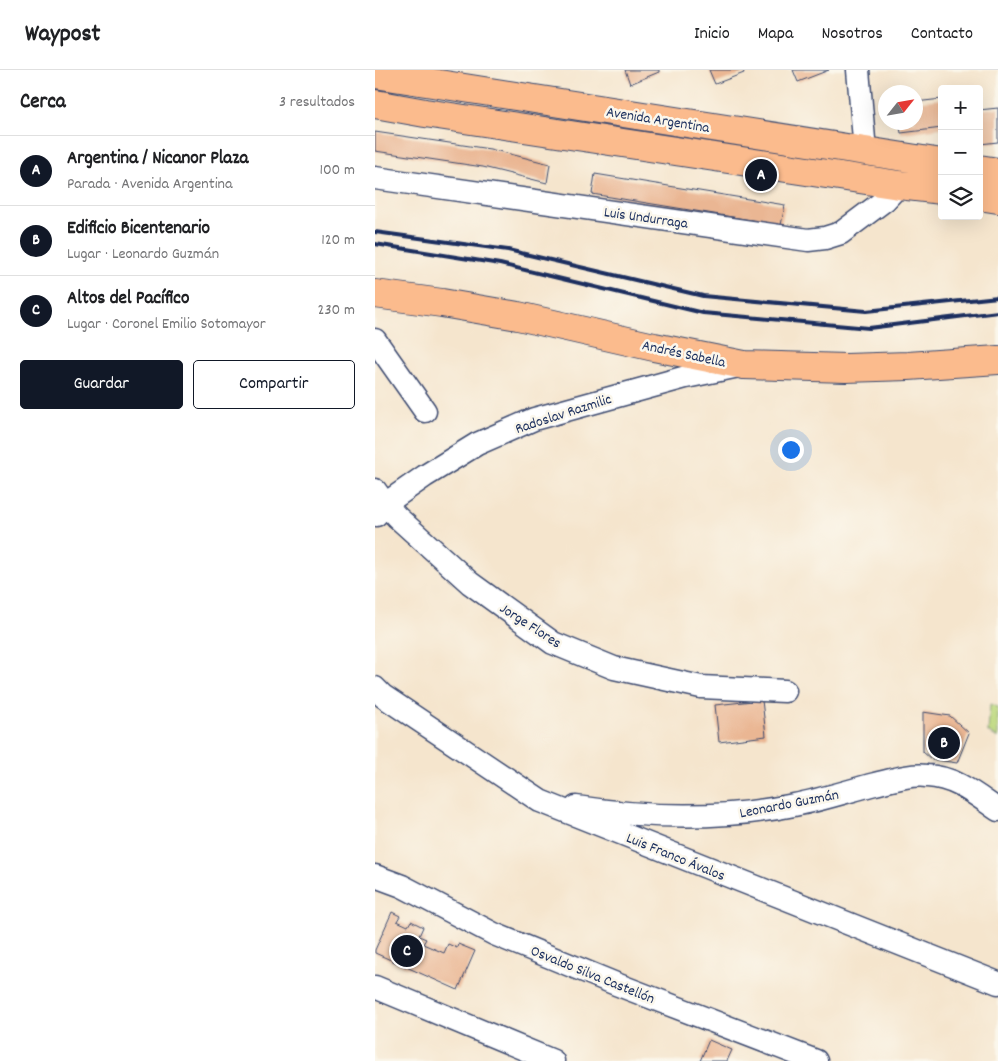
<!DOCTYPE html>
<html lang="es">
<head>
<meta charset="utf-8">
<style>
	:root { --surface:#fff; --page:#f2f2f2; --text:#202124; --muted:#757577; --line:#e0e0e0; --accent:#111827 }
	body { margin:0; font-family:Dekko,sans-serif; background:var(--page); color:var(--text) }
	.controls { position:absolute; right:15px; top:15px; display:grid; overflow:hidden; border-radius:5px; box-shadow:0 5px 20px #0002 }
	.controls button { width:45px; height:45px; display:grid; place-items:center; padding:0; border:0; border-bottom:1px solid var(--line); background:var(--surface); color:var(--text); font:25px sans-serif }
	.compass { position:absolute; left:503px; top:15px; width:45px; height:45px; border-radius:50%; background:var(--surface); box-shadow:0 5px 20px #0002; rotate:59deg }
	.you { position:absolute; left:415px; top:379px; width:18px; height:18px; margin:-12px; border:4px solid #fff; border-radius:50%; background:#1a73e8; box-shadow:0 0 0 8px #1a73e833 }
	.badge { display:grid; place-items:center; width:32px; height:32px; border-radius:50%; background:var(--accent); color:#fff; font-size:16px; font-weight:700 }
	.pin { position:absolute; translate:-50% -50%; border:2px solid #fff; box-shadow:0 1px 5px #0006 }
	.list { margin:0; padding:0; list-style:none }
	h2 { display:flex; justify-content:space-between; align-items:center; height:65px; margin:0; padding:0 20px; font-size:21px }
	h2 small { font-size:16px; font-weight:400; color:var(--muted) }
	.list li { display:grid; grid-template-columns:32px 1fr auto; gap:15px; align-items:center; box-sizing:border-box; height:70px; padding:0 20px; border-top:1px solid var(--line) }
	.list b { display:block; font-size:19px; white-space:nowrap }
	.list p { margin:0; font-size:16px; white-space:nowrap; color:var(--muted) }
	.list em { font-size:16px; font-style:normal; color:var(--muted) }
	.actions { display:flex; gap:10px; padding:15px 20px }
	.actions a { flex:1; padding:11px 0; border:1px solid var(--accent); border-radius:5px; text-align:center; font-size:18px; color:var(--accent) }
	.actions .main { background:var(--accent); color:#fff }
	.icon { flex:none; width:28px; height:28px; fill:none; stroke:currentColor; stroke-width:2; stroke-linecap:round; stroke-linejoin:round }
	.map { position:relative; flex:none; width:623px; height:991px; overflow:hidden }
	header { display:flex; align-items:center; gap:30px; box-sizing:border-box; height:70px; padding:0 25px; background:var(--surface); border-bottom:1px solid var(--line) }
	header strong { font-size:24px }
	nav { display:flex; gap:28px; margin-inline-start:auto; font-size:18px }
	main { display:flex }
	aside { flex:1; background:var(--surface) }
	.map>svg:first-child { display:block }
</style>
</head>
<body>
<header>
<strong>Waypost</strong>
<nav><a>Inicio</a><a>Mapa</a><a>Nosotros</a><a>Contacto</a></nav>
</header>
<main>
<aside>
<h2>Cerca<small>3 resultados</small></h2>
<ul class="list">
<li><span class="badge">A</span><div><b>Argentina / Nicanor Plaza</b><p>Parada · Avenida Argentina</p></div><em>100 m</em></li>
<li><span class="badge">B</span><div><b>Edificio Bicentenario</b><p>Lugar · Leonardo Guzmán</p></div><em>120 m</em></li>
<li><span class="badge">C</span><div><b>Altos del Pacífico</b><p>Lugar · Coronel Emilio Sotomayor</p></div><em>230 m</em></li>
</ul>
<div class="actions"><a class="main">Guardar</a><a>Compartir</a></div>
</aside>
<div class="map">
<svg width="623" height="991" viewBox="0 0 623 991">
	<rect width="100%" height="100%" fill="#fbf7ec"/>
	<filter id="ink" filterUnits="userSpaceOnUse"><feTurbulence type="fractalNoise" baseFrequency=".02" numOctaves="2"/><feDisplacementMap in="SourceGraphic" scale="10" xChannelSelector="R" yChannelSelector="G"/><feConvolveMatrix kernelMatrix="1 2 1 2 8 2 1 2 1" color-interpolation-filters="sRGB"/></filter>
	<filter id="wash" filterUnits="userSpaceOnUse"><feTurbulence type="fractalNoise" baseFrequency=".0096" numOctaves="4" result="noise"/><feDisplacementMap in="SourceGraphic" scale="20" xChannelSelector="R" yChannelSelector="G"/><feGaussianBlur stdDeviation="1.12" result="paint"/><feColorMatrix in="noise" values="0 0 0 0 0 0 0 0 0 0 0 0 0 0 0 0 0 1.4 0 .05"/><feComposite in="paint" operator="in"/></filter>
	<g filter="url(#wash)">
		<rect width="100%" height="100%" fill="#f5e5cd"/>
		<!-- grass -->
		<path fill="#bcd87d" stroke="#6c846e" d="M 615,634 L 623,637 L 623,668 L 613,662 Z"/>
		<g id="blocks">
			<!-- building -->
			<path fill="#eab693" d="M 250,0 L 284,0 L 284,2 L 255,14 Z
				M 334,0 L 368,0 L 369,3 L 340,14 Z
				M 418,0 L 454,0 L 423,12 Z
				M 567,29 L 567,58 L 526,63 L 524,52 L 540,52 L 540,32 Z
				M 623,38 L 623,72 L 605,74 L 604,40 Z
				M 0,62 L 115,79 L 175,94 L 172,113 L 108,97 L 0,81 Z
				M 220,104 L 410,135 L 406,155 L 217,124 Z
				M 387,630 L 391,666 L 344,672 L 340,635 Z
				M 548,642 L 575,646 L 594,663 L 582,693 L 556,689 L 548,682 Z
				M 17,842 L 25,846 L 22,851 L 33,856 L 36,851 L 48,857 L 44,866 L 51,869 L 48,874 L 69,883 L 73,874 L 82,878 L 83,874 L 100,881 L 83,920 L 0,883 L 0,880 Z
				M 334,970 L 357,980 L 352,991 L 325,991 Z"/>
		</g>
	</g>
	<g filter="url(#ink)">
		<use href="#blocks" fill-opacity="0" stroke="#3c4a6f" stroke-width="1"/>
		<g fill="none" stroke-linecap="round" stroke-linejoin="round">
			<!-- minor casing -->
			<g stroke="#3c4a6f" stroke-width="25">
				<path id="minor" d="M 483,0 L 490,81
					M 0,108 L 433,170 L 450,168 L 466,163 L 510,130 L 524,115
					M 0,270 L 50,341
					M 0,420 L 10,434 L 22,447 L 95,513 L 178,573 L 239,598 L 326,617 L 410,621
					M 1,445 L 10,434 L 50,406 L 102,374 L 159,349 L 311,307 L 364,296
					M 0,618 L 8,626 L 165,731 L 623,913
					M 201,737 C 274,748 346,750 419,735 C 446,730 473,721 500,714 C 517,710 535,704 552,706 C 580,707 601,725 623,740
					M 0,806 L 27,816 L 119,864 L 241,914 L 441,991
					M 0,917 L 178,991"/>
			</g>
			<!-- major casing -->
			<g stroke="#3c4a6f" stroke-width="30">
				<path id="major" d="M 0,4 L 567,93
					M 0,34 L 50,43 L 524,115 L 567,120
					M 604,99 L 623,102
					M 604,126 L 623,129
					M 0,224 L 67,233 L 143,246 L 279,277 L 369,295 L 471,298 L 533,296 L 623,290"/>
			</g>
			<!-- minor -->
			<use href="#minor" stroke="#fff" stroke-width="22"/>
			<!-- major -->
			<use href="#major" stroke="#fbbb8d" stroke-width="28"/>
			<!-- rail -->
			<path stroke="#1b2f5e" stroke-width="4" d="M 0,162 L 133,180 L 328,226 L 491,241 L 623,227
				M 0,174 L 125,194 L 328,243 L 494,258 L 623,242"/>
		</g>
	</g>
	<g text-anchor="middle" stroke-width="5" stroke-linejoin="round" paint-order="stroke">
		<!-- street labels -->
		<g font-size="15" fill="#1b2f5e" stroke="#fbf7ec">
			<text transform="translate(283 49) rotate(9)" y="5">Avenida Argentina</text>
			<text transform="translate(271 147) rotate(8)" y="5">Luis Undurraga</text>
			<text transform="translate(309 283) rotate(12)" y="5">Andrés Sabella</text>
			<text transform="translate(188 343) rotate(-18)" y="5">Radoslav Razmilic</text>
			<text transform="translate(156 555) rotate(33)" y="5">Jorge Flores</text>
			<text transform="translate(414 733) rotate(-11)" y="5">Leonardo Guzmán</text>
			<text transform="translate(301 786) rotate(22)" y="5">Luis Franco Ávalos</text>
			<text transform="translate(218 904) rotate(22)" y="5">Osvaldo Silva Castellón</text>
		</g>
	</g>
</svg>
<div class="controls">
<button>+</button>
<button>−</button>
<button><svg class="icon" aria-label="layers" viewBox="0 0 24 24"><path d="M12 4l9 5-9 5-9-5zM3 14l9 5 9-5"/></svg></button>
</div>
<svg class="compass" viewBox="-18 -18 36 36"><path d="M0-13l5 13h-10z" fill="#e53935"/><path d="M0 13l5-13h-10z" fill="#757577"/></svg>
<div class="you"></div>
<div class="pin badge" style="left:386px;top:105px">A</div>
<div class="pin badge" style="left:569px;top:673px">B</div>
<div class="pin badge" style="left:32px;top:881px">C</div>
</div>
</main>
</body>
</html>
